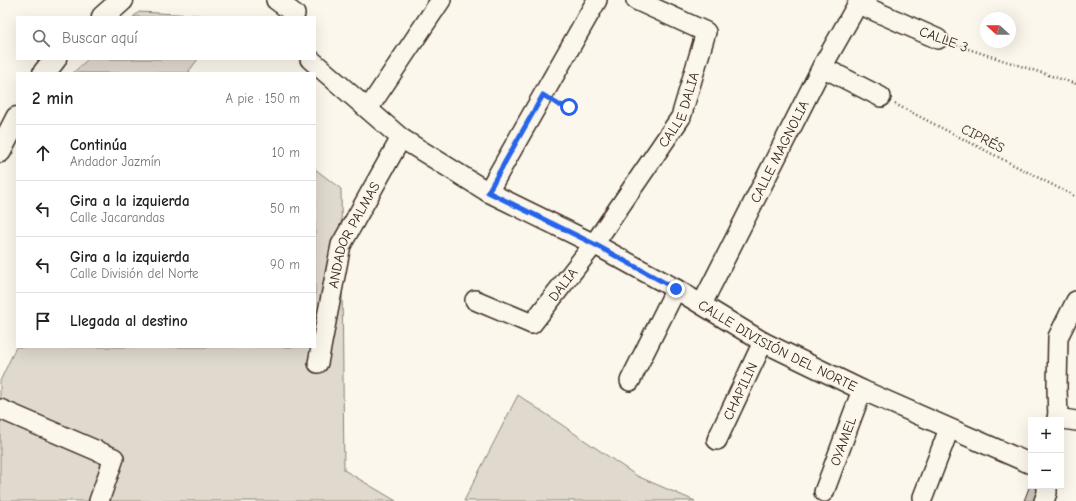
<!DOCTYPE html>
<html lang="es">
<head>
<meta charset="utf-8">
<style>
	:root { --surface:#fff; --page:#f6f6f6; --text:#202124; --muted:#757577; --line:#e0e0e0 }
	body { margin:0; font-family:"Comic Neue",sans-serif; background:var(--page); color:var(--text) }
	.controls { position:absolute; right:12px; bottom:12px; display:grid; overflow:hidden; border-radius:0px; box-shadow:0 4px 16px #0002 }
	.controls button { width:36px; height:36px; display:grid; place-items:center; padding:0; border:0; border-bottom:1px solid var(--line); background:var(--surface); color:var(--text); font:20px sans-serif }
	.compass { position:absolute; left:980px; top:12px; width:36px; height:36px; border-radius:50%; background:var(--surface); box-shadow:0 4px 16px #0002; rotate:291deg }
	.stop { position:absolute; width:12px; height:12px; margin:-9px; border:3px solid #2563eb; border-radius:50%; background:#fff }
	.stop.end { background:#2563eb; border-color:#fff; box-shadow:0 1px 4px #0008 }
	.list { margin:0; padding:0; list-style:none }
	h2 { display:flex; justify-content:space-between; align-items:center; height:52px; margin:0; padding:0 16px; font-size:17px }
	h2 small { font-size:13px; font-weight:400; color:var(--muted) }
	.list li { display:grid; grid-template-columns:26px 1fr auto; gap:12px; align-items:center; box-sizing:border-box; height:56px; padding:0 16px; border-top:1px solid var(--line) }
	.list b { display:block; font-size:15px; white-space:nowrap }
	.list p { margin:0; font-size:13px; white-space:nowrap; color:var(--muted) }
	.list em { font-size:13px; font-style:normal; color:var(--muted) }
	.icon { flex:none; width:22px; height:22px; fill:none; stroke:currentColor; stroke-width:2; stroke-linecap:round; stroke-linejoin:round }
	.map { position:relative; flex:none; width:1076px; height:501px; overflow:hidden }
	.search { position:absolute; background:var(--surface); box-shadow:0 4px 16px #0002; left:16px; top:16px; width:300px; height:44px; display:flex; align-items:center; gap:10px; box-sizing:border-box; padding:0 14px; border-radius:0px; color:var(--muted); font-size:15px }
	.panel { position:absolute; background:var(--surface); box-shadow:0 4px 16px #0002; left:16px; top:72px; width:300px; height:276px; border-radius:0px }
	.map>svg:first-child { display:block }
</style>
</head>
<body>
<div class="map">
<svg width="1076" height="501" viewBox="0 0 1076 501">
	<rect width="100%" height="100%" fill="#fbf7ec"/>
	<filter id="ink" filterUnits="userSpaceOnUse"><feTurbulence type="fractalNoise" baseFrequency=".025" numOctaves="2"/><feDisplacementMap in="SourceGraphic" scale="8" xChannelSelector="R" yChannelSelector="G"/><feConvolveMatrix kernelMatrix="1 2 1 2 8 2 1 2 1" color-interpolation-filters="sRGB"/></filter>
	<g filter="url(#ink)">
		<!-- green -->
		<path fill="#dfd9ce" stroke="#8d8276" d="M 139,12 L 231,17 L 133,17 Z
			M 88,59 L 198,59 L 189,71 L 190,73 L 73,73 Z
			M 315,169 L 341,189 L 344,470 L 396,501 L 0,501 L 0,381 L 17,345 L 17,347 L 315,347 Z
			M 518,395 L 637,476 L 695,501 L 464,501 Z"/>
		<!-- building -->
		<path fill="#ccc4b9" stroke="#3b2a1e" d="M 1030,485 L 1047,493 L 1044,501 L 1024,501 Z"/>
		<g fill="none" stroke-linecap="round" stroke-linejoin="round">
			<!-- street casing -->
			<g stroke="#3b2a1e" stroke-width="22">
				<g id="street">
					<path d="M 276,0 L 295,14"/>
					<path d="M 859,4 L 938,39"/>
					<path id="s1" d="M 310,59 L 401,138 L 488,192 L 594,244 L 676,289 L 763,342 L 862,390 L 1031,464"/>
					<path d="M 822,67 L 881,97"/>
					<path d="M 368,109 L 441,0"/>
					<path d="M 488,192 L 597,0"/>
					<path id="s2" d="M 475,300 L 532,324 L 594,244 L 681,117 L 706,32 L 636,0"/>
					<path id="s3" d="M 702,304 L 822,67 L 860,0"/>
					<path id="s4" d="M 318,363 L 341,245 L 401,138"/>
					<path d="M 630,381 L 676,289"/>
					<path d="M 0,409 L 114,458 L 99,501"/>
					<path d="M 1057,418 L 1076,421"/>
					<path d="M 1058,420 L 1057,387 L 1058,337 L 1076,301"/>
					<path id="s5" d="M 717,440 L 763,342"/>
					<path id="s6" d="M 824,492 L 862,390"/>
					<path d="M 923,497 L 949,429"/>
					<path d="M 1044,501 L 1047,493 L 1047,486"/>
				</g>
			</g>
			<!-- secondary casing -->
			<g stroke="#3b2a1e" stroke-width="25">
				<path id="secondary" d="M 103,17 L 122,0
					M 44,73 L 55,59
					M 0,151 L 17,118"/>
			</g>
			<!-- path -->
			<path stroke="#3b2a1e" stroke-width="2.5" stroke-dasharray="1 3" stroke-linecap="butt" d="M 953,44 L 1076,84
				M 557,103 L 569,107 L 577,114
				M 895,104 L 1076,197"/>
			<!-- street -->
			<use href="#street" stroke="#fbf7ec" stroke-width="19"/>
			<!-- secondary -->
			<use href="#secondary" stroke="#fbf7ec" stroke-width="22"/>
		</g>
	</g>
	<g fill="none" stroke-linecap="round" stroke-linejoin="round" filter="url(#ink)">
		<!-- route -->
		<path stroke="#2563eb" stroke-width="5" d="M 569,107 L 559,105 L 543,95 L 488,192 L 594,244 L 676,289"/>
	</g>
	<g text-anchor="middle" stroke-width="3.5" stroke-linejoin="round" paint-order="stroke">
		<!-- street labels -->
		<g font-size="14" fill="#3b2a1e" stroke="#fbf7ec">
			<text transform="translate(944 39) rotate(20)" y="5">CALLE 3</text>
			<text dy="5" stroke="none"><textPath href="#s2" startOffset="323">CALLE DALIA</textPath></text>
			<text transform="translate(983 138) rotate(27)" y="5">CIPRÉS</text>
			<text dy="5" stroke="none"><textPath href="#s3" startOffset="171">CALLE MAGNOLIA</textPath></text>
			<text dy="5" stroke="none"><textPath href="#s4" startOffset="134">ANDADOR PALMAS</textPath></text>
			<text dy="5" stroke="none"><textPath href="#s2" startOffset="112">DALIA</textPath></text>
			<text dy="5" stroke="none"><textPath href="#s1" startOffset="551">CALLE DIVISIÓN DEL NORTE</textPath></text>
			<text dy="5" stroke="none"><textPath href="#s5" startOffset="54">CHAPILIN</textPath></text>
			<text dy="5" stroke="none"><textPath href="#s6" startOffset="54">OYAMEL</textPath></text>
		</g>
	</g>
</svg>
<div class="controls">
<button>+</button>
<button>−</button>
</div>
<svg class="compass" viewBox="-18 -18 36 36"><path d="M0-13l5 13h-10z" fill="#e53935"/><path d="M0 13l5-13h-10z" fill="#757577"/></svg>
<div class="stop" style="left:569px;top:107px"></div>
<div class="stop end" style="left:676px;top:289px"></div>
<div class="search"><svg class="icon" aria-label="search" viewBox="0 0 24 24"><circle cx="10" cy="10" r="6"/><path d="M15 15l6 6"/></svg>Buscar aquí</div>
<section class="panel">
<h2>2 min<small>A pie · 150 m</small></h2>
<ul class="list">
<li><svg class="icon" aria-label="ahead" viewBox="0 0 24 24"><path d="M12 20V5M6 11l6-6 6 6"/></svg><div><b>Continúa</b><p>Andador Jazmín</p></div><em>10 m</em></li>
<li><svg class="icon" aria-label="left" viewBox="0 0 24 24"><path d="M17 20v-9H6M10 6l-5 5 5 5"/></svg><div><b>Gira a la izquierda</b><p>Calle Jacarandas</p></div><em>50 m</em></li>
<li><svg class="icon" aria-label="left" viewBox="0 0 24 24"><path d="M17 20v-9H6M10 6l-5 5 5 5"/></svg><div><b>Gira a la izquierda</b><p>Calle División del Norte</p></div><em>90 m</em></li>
<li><svg class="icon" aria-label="arrive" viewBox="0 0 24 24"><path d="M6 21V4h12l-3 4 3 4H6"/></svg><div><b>Llegada al destino</b></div></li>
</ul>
</section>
</div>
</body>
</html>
